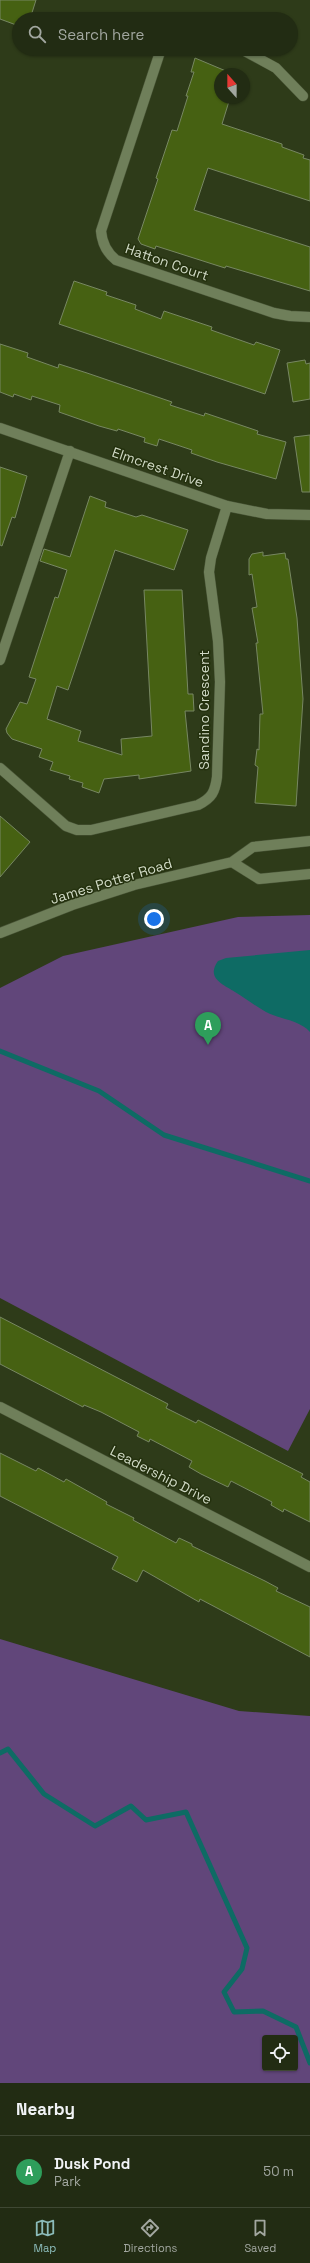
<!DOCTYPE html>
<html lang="en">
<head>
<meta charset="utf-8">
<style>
	:root { --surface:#222c13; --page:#2e3821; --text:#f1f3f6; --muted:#a2a7a0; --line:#3f4833; --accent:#8bbbb9 }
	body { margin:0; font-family:"Space Grotesk",sans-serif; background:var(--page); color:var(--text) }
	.controls { position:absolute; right:12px; bottom:12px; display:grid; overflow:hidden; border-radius:4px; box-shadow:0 1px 3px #0004 }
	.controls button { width:36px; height:36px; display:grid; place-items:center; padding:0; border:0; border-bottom:1px solid var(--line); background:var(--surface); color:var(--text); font:20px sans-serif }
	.compass { position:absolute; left:214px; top:68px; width:36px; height:36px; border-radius:50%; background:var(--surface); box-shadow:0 1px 3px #0004; rotate:339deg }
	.you { position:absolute; left:154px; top:919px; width:14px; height:14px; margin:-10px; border:3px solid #fff; border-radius:50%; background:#1a73e8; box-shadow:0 0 0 6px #1a73e833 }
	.badge { display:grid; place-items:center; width:26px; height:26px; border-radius:50%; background:var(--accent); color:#fff; font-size:13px; font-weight:700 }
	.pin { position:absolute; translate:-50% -33px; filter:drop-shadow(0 1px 2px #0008) }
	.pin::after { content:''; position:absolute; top:21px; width:14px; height:12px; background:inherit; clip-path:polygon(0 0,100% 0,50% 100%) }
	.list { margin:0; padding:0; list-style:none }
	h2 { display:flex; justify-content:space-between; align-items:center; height:52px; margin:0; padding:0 16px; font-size:17px }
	h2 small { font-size:13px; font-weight:400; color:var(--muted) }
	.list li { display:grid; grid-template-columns:26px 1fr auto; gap:12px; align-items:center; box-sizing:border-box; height:72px; padding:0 16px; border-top:1px solid var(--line) }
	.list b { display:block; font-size:15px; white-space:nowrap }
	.list p { margin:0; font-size:13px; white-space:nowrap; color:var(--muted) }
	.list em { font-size:13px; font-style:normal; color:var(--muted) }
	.icon { flex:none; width:22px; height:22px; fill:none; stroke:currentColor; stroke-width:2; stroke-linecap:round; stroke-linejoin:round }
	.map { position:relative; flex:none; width:310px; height:2083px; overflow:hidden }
	.search { position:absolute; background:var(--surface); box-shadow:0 1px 3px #0004; left:12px; right:12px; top:12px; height:44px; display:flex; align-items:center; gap:10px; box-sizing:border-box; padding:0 14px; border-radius:22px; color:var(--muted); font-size:15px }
	.sheet { height:124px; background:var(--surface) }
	nav { display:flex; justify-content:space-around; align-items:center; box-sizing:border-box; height:56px; border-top:1px solid var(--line); background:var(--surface); font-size:11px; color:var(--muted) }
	nav a { display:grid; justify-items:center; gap:2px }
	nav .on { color:var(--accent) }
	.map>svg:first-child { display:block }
</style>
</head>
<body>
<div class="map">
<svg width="310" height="2083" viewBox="0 0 310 2083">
	<rect width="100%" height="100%" fill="#2e3b19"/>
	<!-- green -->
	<path fill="#61467a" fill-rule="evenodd" d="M 310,915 L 310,1409 L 288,1451 L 0,1298 L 0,988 L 63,956 L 238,917 Z
		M 0,1639 L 239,1711 L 310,1716 L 310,2083 L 0,2083 ZM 265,2038 L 295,2038 L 295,2068 L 265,2068 Z"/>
	<!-- water -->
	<path fill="#0e6b64" d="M 310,950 L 310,1032 C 300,1020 279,1019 266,1012 C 255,1006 245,998 235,992 C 222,984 206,978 218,961 L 226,958 Z"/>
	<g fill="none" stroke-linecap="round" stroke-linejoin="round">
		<!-- stream -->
		<path stroke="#0e6b64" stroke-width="5" d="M 0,1051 L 99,1091 L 164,1135 L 310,1181
			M 0,1753 L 8,1749 L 44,1794 L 95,1826 L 131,1806 L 146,1820 L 186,1812 L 247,1948 L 242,1969 L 224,1992 L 234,2012 L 263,2011 L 296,2027 L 310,2063"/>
	</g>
	<!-- building -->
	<path fill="#466112" stroke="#778762" d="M 0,0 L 36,0 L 30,19 L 19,19 L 19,26 L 0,19 Z
		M 195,58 L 233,74 L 220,74 L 220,98 L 230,98 L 222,124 L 282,144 L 282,147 L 304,155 L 303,158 L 310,160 L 310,201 L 208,168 L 194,210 L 310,247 L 310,291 L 226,266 L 225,268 L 156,246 L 155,249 L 141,244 L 138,239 L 158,179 L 156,178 L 172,130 L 177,131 L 188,96 L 186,96 L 194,72 L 191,72 Z
		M 74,281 L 107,292 L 106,295 L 136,305 L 135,309 L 161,319 L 164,311 L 212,327 L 211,330 L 254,345 L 256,342 L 280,350 L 265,394 L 59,324 Z
		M 0,344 L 28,353 L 27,357 L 58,368 L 59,364 L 87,373 L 172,402 L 170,405 L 204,416 L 205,413 L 258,431 L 257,434 L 286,442 L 276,479 L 217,462 L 191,453 L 192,450 L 159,439 L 157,446 L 144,442 L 145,438 L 118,429 L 117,431 L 99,426 L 59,412 L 60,405 L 32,396 L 31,400 L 14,394 L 13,397 L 0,392 Z
		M 305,360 L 306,364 L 310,363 L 310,399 L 293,402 L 287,363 Z
		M 310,435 L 310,492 L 302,492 L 294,437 Z
		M 0,467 L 27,476 L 15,518 L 12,517 L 2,546 L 0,545 Z
		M 90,496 L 106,502 L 105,507 L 136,517 L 142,515 L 188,530 L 174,570 L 115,550 L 68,690 L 57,686 L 47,719 L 81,731 L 78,741 L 122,755 L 121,739 L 152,736 L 144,590 L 182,590 L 188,694 L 193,694 L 194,711 L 185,711 L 191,771 L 139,779 L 139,775 L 104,779 L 99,793 L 82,787 L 83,783 L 69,779 L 70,776 L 50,770 L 53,762 L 39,757 L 42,749 L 12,739 L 7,733 L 6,729 L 20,702 L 27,704 L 36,679 L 29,677 L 55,597 L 58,598 L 67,570 L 40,561 L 44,549 L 70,557 Z
		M 263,552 L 263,556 L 285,553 L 286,559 L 288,559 L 297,618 L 303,699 L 296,806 L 255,803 L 258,767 L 255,765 L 257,749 L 259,750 L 260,714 L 263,714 L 256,643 L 258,643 L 252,608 L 257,607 L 252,574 L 249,575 L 249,559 L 252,554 Z
		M 0,816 L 30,842 L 0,877 Z
		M 0,1317 L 168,1404 L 166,1408 L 196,1423 L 198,1420 L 303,1474 L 301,1477 L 310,1482 L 310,1522 L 284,1509 L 283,1512 L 271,1505 L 272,1502 L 231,1481 L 228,1487 L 201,1474 L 189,1467 L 192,1461 L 150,1439 L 149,1442 L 137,1436 L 139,1432 L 101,1412 L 84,1405 L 83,1407 L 0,1364 Z
		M 0,1453 L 36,1471 L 38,1468 L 64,1482 L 66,1479 L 107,1502 L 106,1504 L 134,1518 L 133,1520 L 176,1543 L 179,1538 L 192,1544 L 192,1546 L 265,1581 L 278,1588 L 276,1591 L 310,1607 L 310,1657 L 200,1599 L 199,1602 L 143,1570 L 137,1582 L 112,1569 L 118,1557 L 0,1496 Z"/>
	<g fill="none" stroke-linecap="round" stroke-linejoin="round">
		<!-- street casing -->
		<g stroke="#4a5638" stroke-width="11">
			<path id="street" d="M 161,49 L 101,231 C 102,243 106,252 116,260 L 274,313 L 290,316 L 310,317
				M 241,49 L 276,68 L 303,96
				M 0,428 L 227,506 L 267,514 L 310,515
				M 0,660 L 70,451
				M 0,768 L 66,826 L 77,830 L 91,830 L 198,805 C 212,798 215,792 217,777 L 220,682 L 218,641 L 209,572 L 211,558 L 227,506
				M 0,1407 L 310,1567"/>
		</g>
		<!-- secondary casing -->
		<g stroke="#4a5638" stroke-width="11">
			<path id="secondary" d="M 232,862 L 259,879 L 310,874
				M 0,933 L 72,905 L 134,885 L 232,862 L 253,847 L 310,841"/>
		</g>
		<!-- street -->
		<use href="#street" stroke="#6f7f5a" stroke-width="10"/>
		<!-- secondary -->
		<use href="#secondary" stroke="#6f7f5a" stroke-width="10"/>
	</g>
	<g text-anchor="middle" stroke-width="3" stroke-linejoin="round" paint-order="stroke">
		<!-- street labels -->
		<g font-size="14" fill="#d1dac6" stroke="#24310e">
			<text transform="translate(167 262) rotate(19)" y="5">Hatton Court</text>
			<text transform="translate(158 467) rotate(19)" y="5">Elmcrest Drive</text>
			<text transform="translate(204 710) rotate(-90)" y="5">Sandino Crescent</text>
			<text transform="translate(111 881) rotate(-17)" y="5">James Potter Road</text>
			<text transform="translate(161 1475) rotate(27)" y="5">Leadership Drive</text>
		</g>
	</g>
</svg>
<div class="controls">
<button><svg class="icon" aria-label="locate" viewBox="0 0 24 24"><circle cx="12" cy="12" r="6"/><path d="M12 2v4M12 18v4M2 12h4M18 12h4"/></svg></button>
</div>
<svg class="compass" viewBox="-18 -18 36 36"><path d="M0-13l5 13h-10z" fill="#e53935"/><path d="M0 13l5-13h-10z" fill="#a2a7a0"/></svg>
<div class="you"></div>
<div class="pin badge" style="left:208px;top:1045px;background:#2e9e5b">A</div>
<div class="search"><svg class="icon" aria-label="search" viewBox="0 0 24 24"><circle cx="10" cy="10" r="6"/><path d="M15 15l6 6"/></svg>Search here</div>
</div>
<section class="sheet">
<h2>Nearby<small></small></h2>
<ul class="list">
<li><span class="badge" style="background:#2e9e5b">A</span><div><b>Dusk Pond</b><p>Park</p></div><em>50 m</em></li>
</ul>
</section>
<nav>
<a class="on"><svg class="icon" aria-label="map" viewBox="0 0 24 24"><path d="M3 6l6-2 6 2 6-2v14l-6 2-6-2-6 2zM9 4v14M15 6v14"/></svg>Map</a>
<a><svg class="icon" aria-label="directions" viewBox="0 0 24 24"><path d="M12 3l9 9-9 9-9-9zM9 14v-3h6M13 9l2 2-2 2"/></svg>Directions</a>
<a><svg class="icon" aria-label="saved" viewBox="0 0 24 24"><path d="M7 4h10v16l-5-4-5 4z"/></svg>Saved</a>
</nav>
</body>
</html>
